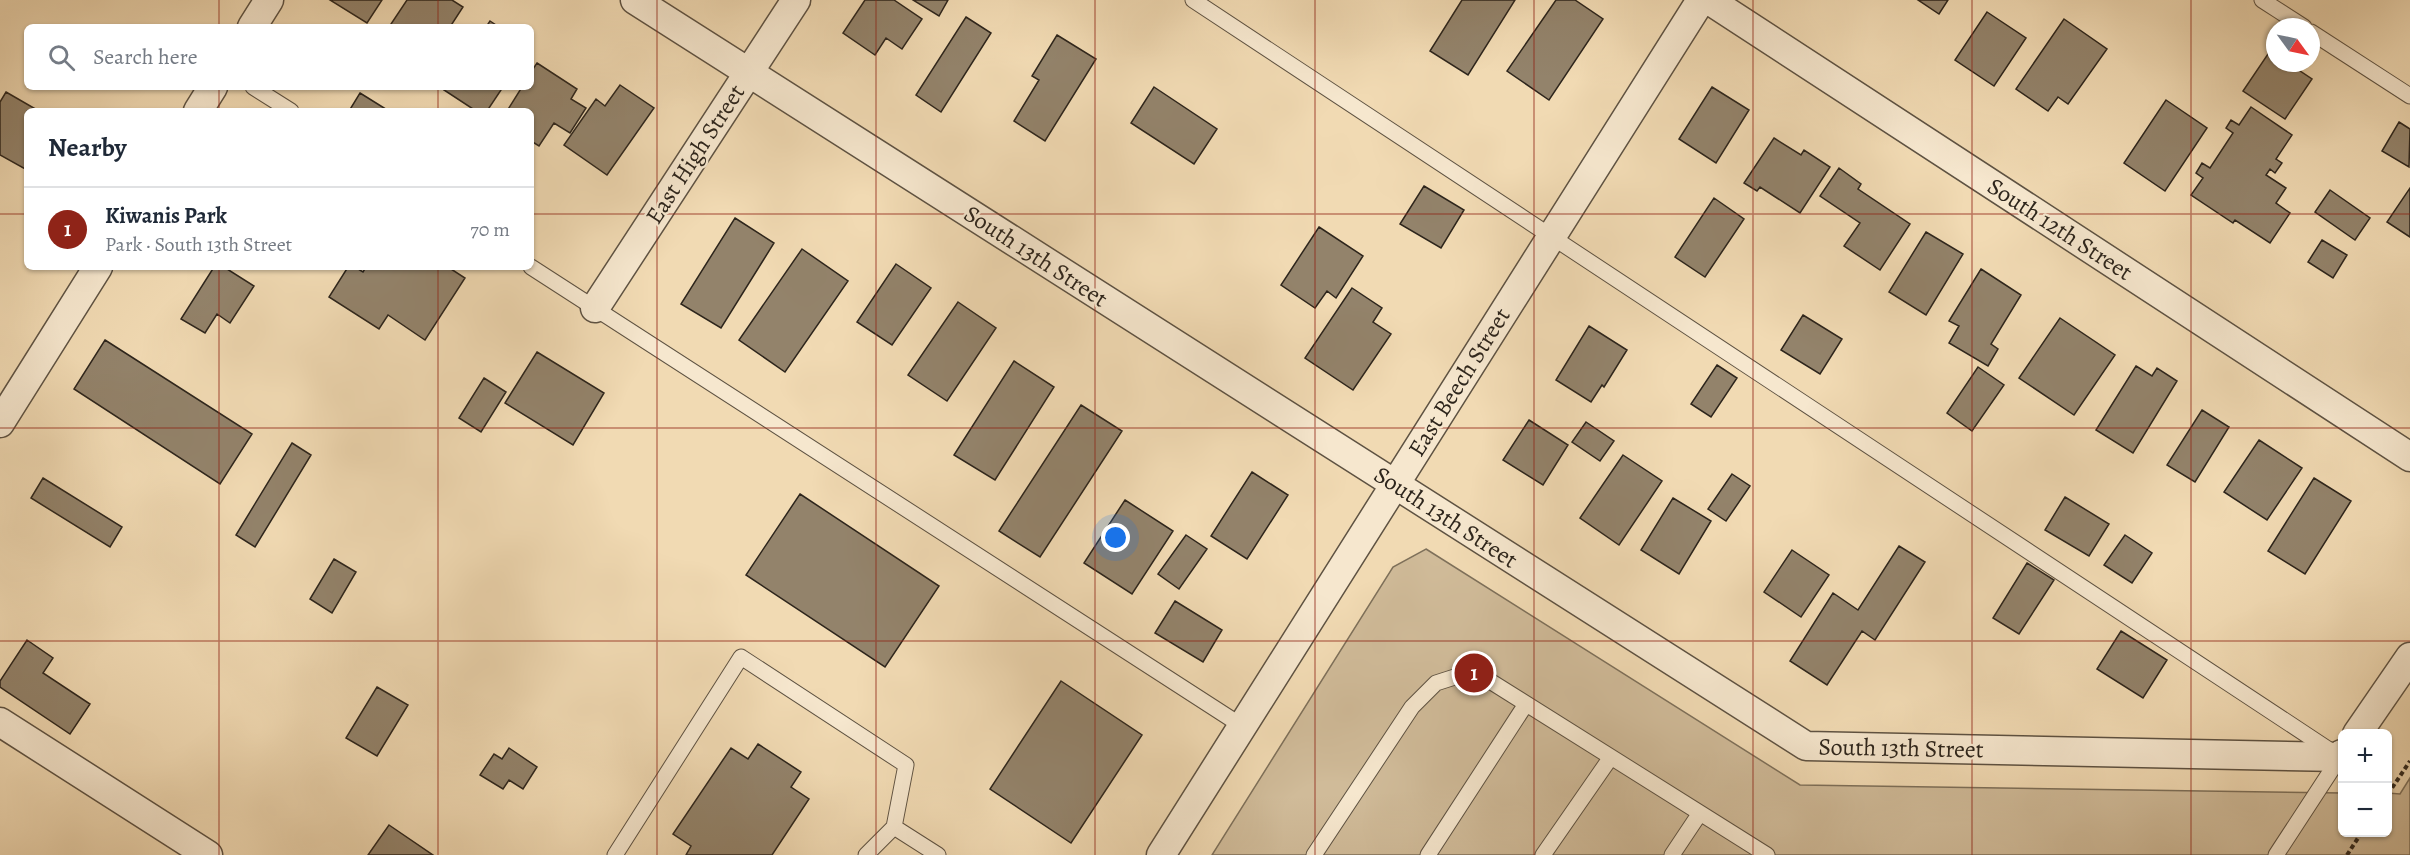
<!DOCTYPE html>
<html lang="en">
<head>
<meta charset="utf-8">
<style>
	:root { --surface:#fff; --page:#f2f2f3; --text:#1f2937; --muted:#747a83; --line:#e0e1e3; --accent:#8f2418 }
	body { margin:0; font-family:Alegreya,serif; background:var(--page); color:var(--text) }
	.controls { position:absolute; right:18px; bottom:18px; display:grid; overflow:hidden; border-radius:9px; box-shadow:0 2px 4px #0004 }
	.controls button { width:54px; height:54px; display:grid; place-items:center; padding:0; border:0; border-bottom:2px solid var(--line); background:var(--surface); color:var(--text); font:30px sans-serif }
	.compass { position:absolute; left:2266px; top:18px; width:54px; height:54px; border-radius:50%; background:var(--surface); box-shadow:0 2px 4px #0004; rotate:123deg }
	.you { position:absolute; left:1116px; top:538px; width:21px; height:21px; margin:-15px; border:4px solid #fff; border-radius:50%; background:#1a73e8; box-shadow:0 0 0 9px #1a73e833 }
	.badge { display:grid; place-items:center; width:39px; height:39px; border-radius:50%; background:var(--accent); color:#fff; font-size:20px; font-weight:700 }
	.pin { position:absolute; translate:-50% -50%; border:3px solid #fff; box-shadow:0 2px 6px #0006 }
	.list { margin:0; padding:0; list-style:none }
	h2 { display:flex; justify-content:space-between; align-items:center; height:78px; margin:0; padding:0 24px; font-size:26px }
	h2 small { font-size:20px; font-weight:400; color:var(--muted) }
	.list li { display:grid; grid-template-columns:39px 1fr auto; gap:18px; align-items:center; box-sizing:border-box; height:84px; padding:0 24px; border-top:2px solid var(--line) }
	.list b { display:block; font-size:22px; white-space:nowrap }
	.list p { margin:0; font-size:20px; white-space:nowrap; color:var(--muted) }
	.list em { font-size:20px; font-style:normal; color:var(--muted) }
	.icon { flex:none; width:33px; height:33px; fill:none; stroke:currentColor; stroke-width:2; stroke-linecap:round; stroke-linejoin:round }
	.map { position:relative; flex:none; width:2410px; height:855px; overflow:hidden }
	.search { position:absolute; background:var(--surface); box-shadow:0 2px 4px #0004; left:24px; top:24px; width:510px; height:66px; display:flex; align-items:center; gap:15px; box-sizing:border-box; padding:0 21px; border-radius:9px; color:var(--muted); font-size:22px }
	.panel { position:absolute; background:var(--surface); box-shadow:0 2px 4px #0004; left:24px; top:108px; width:510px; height:162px; border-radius:9px }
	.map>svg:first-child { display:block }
</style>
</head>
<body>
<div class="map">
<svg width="2410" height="855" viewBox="0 0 2410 855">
	<rect width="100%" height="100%" fill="#f1dab3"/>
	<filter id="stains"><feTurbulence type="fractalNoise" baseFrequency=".00333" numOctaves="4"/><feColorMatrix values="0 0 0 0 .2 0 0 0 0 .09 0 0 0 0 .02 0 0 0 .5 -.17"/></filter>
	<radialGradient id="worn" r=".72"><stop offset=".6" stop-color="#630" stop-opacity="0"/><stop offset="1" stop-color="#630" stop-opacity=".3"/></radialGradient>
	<!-- green -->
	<path fill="#d0bb99" stroke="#7e705a" stroke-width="1.5" d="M 1426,549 L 1800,785 L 2342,793 L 2342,832 L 2388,832 L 2388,793 L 2400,794 L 2410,778 L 2410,855 L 1212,855 L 1393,567 Z"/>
	<!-- building -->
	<path fill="#93836b" stroke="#2d251c" stroke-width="1.5" d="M 330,0 L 382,0 L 367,23 Z
		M 407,0 L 452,0 L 463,7 L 450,27 L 389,27 Z
		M 865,0 L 894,0 L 922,19 L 902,49 L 886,38 L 875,55 L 843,33 Z
		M 913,0 L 948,0 L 939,16 Z
		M 1462,0 L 1515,0 L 1468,75 L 1430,51 Z
		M 1556,0 L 1575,0 L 1603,19 L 1549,100 L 1507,71 Z
		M 1918,0 L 1948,0 L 1939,14 Z
		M 1987,12 L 2026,38 L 1994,86 L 1955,60 Z
		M 966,17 L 991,33 L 941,112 L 916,95 Z
		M 2064,19 L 2107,49 L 2068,104 L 2058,97 L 2048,111 L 2016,89 Z
		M 490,21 L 499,27 L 486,27 Z
		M 1057,35 L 1096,59 L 1045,141 L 1014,121 L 1039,80 L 1032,76 Z
		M 2270,51 L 2275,55 L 2275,63 L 2288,63 L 2312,79 L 2285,119 L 2243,91 Z
		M 537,63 L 577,89 L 571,99 L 586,108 L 570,133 L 554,123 L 539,146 L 531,141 L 531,111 L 507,111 L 522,87 L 531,87 L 531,72 Z
		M 620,85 L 654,108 L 607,175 L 564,145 L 596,99 L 605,106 Z
		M 446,87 L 503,87 L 487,111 L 476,111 L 444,90 Z
		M 1154,87 L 1217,129 L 1194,164 L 1131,123 Z
		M 1712,87 L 1749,110 L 1716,163 L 1679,139 Z
		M 6,92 L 39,111 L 27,111 L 27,170 L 0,155 L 0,102 Z
		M 360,93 L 389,111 L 349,111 Z
		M 2166,100 L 2207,128 L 2165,191 L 2124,163 Z
		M 2251,107 L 2292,135 L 2276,159 L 2282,163 L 2275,173 L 2270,169 L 2266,175 L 2286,188 L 2276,203 L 2290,213 L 2270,243 L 2235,220 L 2233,223 L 2191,195 L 2203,178 L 2196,173 L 2202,163 L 2210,168 L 2233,133 L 2226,128 L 2231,120 L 2239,125 Z
		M 2399,122 L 2410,129 L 2409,167 L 2382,151 Z
		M 1774,138 L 1801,155 L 1804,150 L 1830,167 L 1800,213 L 1760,187 L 1757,191 L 1744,183 Z
		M 1839,168 L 1861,184 L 1858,189 L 1910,224 L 1880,270 L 1844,246 L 1860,223 L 1820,196 Z
		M 1424,186 L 1464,210 L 1441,248 L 1400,224 Z
		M 2410,188 L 2410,237 L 2387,222 Z
		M 2330,190 L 2370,218 L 2355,240 L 2315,212 Z
		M 1714,198 L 1744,219 L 1705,277 L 1675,257 Z
		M 735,218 L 774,243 L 721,328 L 681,304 Z
		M 1319,227 L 1363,256 L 1336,298 L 1327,291 L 1315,308 L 1281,285 Z
		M 1926,232 L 1963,254 L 1926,315 L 1889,292 Z
		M 2322,240 L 2347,255 L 2333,278 L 2308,262 Z
		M 802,249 L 848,281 L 785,372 L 739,340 Z
		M 896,264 L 931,288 L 892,345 L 857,322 Z
		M 214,267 L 224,267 L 254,286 L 230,323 L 217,314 L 205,333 L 181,319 Z
		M 348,267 L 355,267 L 363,272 L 366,267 L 448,267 L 465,278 L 425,340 L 388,315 L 379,329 L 329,297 Z
		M 1981,269 L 2021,295 L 1991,344 L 1998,349 L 1988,366 L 1949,343 L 1959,326 L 1949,321 Z
		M 1352,288 L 1382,308 L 1373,322 L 1391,334 L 1353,390 L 1305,358 Z
		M 958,302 L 996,328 L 947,401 L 908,375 Z
		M 1803,315 L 1842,339 L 1820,374 L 1781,350 Z
		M 2060,318 L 2115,355 L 2074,415 L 2019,378 Z
		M 1589,326 L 1627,350 L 1604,387 L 1602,385 L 1591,402 L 1556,380 Z
		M 105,340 L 252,434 L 220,484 L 74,389 Z
		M 537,352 L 604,393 L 573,445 L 505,403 Z
		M 1014,361 L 1054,387 L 995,480 L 954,455 Z
		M 1717,365 L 1737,378 L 1711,417 L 1691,404 Z
		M 2136,366 L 2152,376 L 2157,368 L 2177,381 L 2133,453 L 2096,430 Z
		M 1978,367 L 2004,385 L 1972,431 L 1947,413 Z
		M 484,378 L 506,392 L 481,432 L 459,418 Z
		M 1081,405 L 1122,431 L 1040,557 L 999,531 Z
		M 2202,410 L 2229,427 L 2195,482 L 2167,465 Z
		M 1529,420 L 1568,445 L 1543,485 L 1503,460 Z
		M 1586,422 L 1614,441 L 1600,461 L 1572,442 Z
		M 2259,440 L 2302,468 L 2267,520 L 2224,492 Z
		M 292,443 L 311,455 L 255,547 L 236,535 Z
		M 1623,455 L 1662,481 L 1619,545 L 1580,518 Z
		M 1252,472 L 1288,495 L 1247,559 L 1211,536 Z
		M 1732,474 L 1750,486 L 1726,521 L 1708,509 Z
		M 43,478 L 122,527 L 110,547 L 31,498 Z
		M 2314,478 L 2351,501 L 2305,574 L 2268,551 Z
		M 800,494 L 939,586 L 885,667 L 746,575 Z
		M 2065,497 L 2109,524 L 2089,556 L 2045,530 Z
		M 1673,498 L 1711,521 L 1679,574 L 1641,550 Z
		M 1125,500 L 1173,531 L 1132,594 L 1084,563 Z
		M 1186,535 L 1207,549 L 1179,589 L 1158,574 Z
		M 2125,535 L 2152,553 L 2132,583 L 2104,565 Z
		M 1899,546 L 1925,562 L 1875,640 L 1862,631 L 1827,685 L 1790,661 L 1833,593 L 1858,610 Z
		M 1792,550 L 1829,575 L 1801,617 L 1764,592 Z
		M 334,559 L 356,572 L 332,613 L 310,599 Z
		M 2027,563 L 2054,580 L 2019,634 L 1993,618 Z
		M 1175,601 L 1222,630 L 1203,662 L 1155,633 Z
		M 2121,631 L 2167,660 L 2143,698 L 2097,669 Z
		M 27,640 L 53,658 L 43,673 L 90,704 L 70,734 L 0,687 L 0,681 Z
		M 1061,681 L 1142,735 L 1071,843 L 990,789 Z
		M 377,687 L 408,705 L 377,756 L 346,738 Z
		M 758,744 L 801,772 L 791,787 L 809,799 L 772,855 L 686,855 L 691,846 L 673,834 L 731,748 L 748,759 Z
		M 509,748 L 537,767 L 523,789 L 509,780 L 503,789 L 480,775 L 494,754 L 502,759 Z
		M 389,825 L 433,855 L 368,855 Z"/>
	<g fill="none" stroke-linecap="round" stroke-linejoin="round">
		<!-- service casing -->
		<g stroke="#5e5242" stroke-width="17">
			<path id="service" d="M 1193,0 L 2340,757 L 2276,855
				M 2262,0 L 2304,27
				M 2311,32 L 2410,96
				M 253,87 L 291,111
				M 531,267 L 1242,726
				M 894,827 L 938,855
				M 615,855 L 741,657 L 906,765 L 894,827 L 866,855
				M 1314,855 L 1412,707 L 1436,683 L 1464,674 L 1482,676 L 1767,855
				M 1428,855 L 1526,704
				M 1543,855 L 1611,757
				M 1672,855 L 1700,813"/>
		</g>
		<!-- minor casing -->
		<g stroke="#5e5242" stroke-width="31">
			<path id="minor" d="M 635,0 L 1806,746 L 2340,757 L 2342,754
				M 1709,0 L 2410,457
				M 252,27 L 269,0
				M 198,111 L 213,87
				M 595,308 L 796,0
				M 0,423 L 98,267
				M 0,722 L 208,855
				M 2357,734 L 2410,657
				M 1161,855 L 1701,0"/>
		</g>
		<!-- path -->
		<path stroke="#2d251c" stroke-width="4" stroke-dasharray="4.5 3" stroke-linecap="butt" d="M 2388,794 L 2410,761
			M 2347,855 L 2362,832"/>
		<!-- service -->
		<use href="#service" stroke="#f6e7ce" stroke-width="15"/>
		<!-- minor -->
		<use href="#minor" stroke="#f6e7ce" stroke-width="28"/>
	</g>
	<!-- grid -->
	<path fill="none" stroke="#8f2418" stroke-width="1.5" stroke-opacity="0.55" d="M 219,0 L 219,27M 438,0 L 438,27M 657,0 L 657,855M 876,0 L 876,855M 1095,0 L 1095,855M 1315,0 L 1315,855M 1534,0 L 1534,855M 1753,0 L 1753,855M 1972,0 L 1972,855M 2191,0 L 2191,855M 219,87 L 219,111M 438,87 L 438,111M 0,214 L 27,214M 531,214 L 2410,214M 219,267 L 219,855M 438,267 L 438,855M 0,428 L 2410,428M 0,641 L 2410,641"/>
	<g text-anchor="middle" stroke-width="4.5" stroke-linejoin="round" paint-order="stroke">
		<!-- street labels -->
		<g font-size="24" fill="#2d251c" stroke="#f6e7ce">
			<text transform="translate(695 154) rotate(-57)" y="8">East High Street</text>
			<text transform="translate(2060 229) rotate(33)" y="8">South 12th Street</text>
			<text transform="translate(1036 256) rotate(33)" y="8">South 13th Street</text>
			<text transform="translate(1459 382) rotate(-58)" y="8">East Beech Street</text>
			<text transform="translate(1446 517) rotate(33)" y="8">South 13th Street</text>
			<text transform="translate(1901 748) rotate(1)" y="8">South 13th Street</text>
		</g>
	</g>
	<rect width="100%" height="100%" filter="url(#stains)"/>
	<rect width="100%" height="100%" fill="url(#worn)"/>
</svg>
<div class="controls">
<button>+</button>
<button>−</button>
</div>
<svg class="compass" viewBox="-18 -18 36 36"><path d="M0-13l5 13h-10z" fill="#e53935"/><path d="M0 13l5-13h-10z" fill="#747a83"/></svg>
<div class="you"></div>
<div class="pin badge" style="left:1474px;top:673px">1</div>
<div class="search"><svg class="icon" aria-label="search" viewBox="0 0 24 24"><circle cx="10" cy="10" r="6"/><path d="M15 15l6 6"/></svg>Search here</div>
<section class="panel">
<h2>Nearby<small></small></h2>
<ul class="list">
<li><span class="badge">1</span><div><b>Kiwanis Park</b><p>Park · South 13th Street</p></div><em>70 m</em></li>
</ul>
</section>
</div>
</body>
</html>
